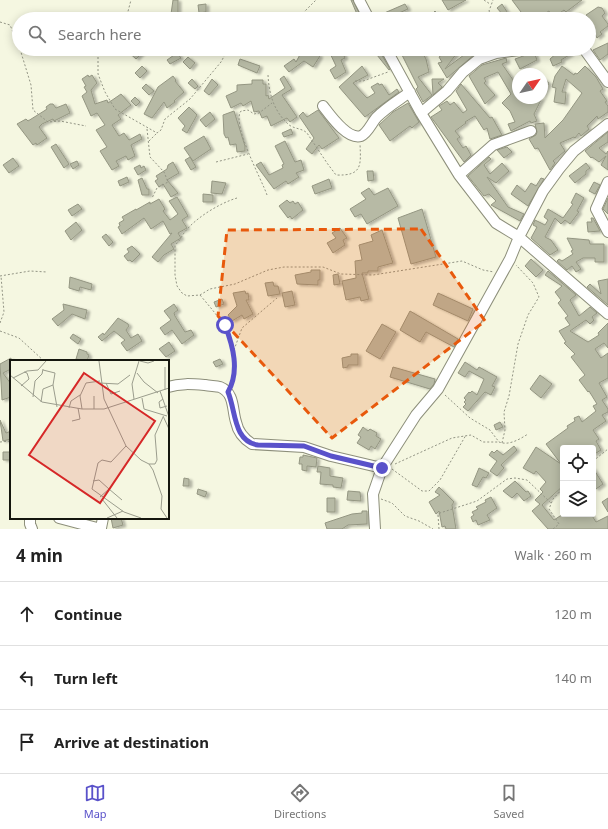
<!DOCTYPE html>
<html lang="en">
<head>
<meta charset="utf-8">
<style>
	:root { --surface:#fff; --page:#f2f2f2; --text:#222; --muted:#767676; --line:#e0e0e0; --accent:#5a52ca }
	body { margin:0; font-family:"Noto Sans",sans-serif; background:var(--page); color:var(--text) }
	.controls { position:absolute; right:12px; bottom:12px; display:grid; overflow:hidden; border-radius:4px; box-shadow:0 2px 10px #0003 }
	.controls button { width:36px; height:36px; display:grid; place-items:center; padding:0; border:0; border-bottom:1px solid var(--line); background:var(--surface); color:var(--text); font:20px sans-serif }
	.compass { position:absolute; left:512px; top:68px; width:36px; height:36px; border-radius:50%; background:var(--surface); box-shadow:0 2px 10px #0003; rotate:56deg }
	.stop { position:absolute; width:12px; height:12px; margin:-9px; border:3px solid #5a52ca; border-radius:50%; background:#fff }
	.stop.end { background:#5a52ca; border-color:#fff; box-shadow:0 1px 4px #0008 }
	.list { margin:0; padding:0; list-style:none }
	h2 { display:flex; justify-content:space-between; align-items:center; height:52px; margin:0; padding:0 16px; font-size:17px }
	h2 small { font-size:13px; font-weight:400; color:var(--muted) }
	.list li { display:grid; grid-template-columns:26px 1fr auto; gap:12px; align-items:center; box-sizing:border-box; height:64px; padding:0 16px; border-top:1px solid var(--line) }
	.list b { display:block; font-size:15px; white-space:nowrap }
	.list em { font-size:13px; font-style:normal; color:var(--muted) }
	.icon { flex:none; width:22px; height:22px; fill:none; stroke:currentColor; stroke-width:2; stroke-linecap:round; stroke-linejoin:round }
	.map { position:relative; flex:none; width:608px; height:529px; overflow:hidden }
	.search { position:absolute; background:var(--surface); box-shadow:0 2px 10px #0003; left:12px; right:12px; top:12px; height:44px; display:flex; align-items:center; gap:10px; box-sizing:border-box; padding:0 14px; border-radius:22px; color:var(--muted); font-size:15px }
	.sheet { height:244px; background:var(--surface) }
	nav { display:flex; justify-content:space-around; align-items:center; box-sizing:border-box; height:56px; border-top:1px solid var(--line); background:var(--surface); font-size:11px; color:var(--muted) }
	nav a { display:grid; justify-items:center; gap:2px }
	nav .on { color:var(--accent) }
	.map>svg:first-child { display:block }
</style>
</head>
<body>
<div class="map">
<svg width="608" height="529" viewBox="0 0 608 529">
	<defs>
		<filter id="shadow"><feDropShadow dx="3" dy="1.5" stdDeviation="1" flood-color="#0004"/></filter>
	</defs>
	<rect width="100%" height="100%" fill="#f5f7e1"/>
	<!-- building -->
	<path fill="#b7baa5" stroke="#949682" filter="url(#shadow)" d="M 173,0 L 178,0 L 178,15 L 171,14 Z
		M 351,0 L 353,0 L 362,19 L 359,19 Z
		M 442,0 L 466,0 L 448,10 Z
		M 512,0 L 582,0 L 566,12 L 564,10 L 553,18 L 549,11 L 536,19 L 535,16 L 530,19 L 496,19 L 503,15 L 497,8 L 502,4 L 511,18 L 521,12 Z
		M 206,4 L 206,12 L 199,13 L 198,5 Z
		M 405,4 L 408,9 L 390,17 L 390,19 L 385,19 L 382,14 Z
		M 598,7 L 602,8 L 605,13 L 602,16 L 608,24 L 608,26 L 600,32 L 602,34 L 597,38 L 590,25 L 592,23 L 586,15 Z
		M 435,11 L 440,17 L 437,19 L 427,19 Z
		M 324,13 L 328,19 L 313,19 Z
		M 608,43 L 608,54 L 600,60 L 593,50 Z
		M 125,49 L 146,49 L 136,59 Z
		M 303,49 L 309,49 L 320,56 L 313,67 L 304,61 L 289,72 L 284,66 L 294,59 L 296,62 Z
		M 328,49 L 341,49 L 345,58 L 341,60 L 346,72 L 335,79 L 330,70 L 336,66 Z
		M 399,49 L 410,49 L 412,52 L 421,50 L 426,59 L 429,72 L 418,77 L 432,95 L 423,102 L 416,89 L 418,87 Z
		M 449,49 L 460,49 L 445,69 L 472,49 L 488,49 L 475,54 L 447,78 L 438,63 L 442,62 L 439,57 Z
		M 557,49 L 568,49 L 571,54 L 561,60 L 562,62 L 553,66 L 550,59 L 558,52 Z
		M 380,52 L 390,69 L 389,70 L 377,55 Z
		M 534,52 L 537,60 L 520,69 L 515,59 Z
		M 177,53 L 181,58 L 170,64 L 167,60 Z
		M 188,57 L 195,63 L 190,69 L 183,62 Z
		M 506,58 L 507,62 L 502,64 L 518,87 L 518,98 L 542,98 L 534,114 L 537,121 L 531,123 L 530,121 L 511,131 L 508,124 L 515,122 L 510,111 L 502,103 L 511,94 L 498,72 L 484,78 L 486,81 L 484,83 L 495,95 L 485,104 L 469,76 L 482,65 Z
		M 240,59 L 260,66 L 257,73 L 238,65 Z
		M 142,66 L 147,71 L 140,78 L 135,73 Z
		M 362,66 L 368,75 L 353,83 L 367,98 L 375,93 L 371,87 L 378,83 L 379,85 L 382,84 L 389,95 L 397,89 L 399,92 L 365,117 L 339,87 Z
		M 562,66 L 574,75 L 575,73 L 577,74 L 585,66 L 596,77 L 603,89 L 600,91 L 607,101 L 605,102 L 608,106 L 608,112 L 598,119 L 597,116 L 587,126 L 589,129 L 581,136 L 579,133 L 575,138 L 574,137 L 560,143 L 565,151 L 553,161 L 555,163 L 550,170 L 538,148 L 535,149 L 529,139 L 536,135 L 537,132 L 535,124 L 544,123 L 545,138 L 563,120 L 582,93 L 566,79 L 562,92 L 566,92 L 565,104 L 554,102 L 556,88 L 552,87 L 555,76 Z
		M 88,75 L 89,77 L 92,75 L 97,83 L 91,90 L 95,104 L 107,100 L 108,103 L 121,94 L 131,105 L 118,115 L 121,119 L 112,125 L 119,136 L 124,133 L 129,140 L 140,134 L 142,139 L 131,145 L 135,156 L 128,160 L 126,156 L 116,161 L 119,166 L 112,170 L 100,151 L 107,147 L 96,130 L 105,125 L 97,113 L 91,116 L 82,96 L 87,92 L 84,87 L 86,86 L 82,79 Z
		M 173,76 L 176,80 L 175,81 L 184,92 L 174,101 L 175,102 L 167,108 L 164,102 L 152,118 L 144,114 L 158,87 Z
		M 284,76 L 292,89 L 282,95 L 297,117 L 290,122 L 287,118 L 271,126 L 267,116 L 262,118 L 259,111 L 254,112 L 251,101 L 243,106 L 241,103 L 231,108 L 226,96 L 237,91 L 237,85 L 252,84 L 252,80 L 263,80 L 263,84 L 266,84 L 266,96 L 268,95 L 269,99 L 285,88 L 280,79 Z
		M 542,78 L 549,83 L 542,98 Z
		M 192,79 L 198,86 L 195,89 L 188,83 Z
		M 212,79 L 218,85 L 209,95 L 204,91 Z
		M 432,79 L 444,79 L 438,83 L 442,87 L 433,95 Z
		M 146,84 L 154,91 L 149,95 L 142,88 Z
		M 461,84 L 490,118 L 492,117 L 502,135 L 490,139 L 487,128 L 484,130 L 475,116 L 465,122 L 466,123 L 455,131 L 460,137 L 457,139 L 463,148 L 466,146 L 471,155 L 464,162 L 431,117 L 442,110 L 439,106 L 447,101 L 450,105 L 454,102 L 463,113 L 467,110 L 456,91 Z
		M 135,97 L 140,102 L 136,106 L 131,101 Z
		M 408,103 L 419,122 L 412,128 L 410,126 L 390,141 L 379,125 L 393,112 Z
		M 50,104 L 53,104 L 56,108 L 66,104 L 70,113 L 54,121 L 53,119 L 42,124 L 39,127 L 47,138 L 37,145 L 36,143 L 33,145 L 17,124 L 26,119 L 28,121 L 44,111 L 47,109 L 46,107 Z
		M 189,107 L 197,115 L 187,133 L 182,130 L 185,126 L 178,118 Z
		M 318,110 L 339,138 L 322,149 L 319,145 L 312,154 L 306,149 L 314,138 L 299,116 L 303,112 L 307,117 Z
		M 234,111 L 245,146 L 245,151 L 237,152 L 236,144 L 230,145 L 228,137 L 226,138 L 224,134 L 223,115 Z
		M 210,112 L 215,119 L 206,127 L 200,120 Z
		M 291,129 L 293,134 L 284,137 L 282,133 Z
		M 608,132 L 608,142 L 599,148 L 606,154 L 608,151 L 608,170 L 601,165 L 606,156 L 599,162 L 592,157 L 591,158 L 585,151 Z
		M 204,136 L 211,149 L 193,161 L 184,148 Z
		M 285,141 L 295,162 L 301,160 L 304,170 L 296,173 L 299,177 L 288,184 L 286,181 L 274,189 L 256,165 L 261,162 L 269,175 L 283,168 L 282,165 L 284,164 L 275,146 Z
		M 56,144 L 69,164 L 64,168 L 51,147 Z
		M 507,147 L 512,152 L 504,158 L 497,150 Z
		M 190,157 L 196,167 L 191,170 L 185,160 Z
		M 489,157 L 491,159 L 484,165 L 490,174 L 502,163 L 509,171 L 496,183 L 487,177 L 508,207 L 524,214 L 520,221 L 491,205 L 496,201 L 489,194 L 484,196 L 468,176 Z
		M 13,158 L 19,166 L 9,173 L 3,165 Z
		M 77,161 L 79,165 L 73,169 L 70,164 Z
		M 173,162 L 179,173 L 167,180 L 178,193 L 171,197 L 163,184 L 159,187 L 155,181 L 158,179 L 156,176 L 167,169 L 168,165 Z
		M 586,163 L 590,168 L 586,171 L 586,174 L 575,183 L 569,176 Z
		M 140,165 L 141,168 L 144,166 L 146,170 L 138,175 L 134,168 Z
		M 367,171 L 373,171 L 374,180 L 368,181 Z
		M 127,177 L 129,182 L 120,186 L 118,181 Z
		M 142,178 L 147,189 L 149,189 L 149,195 L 142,195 L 138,180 Z
		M 541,178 L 544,179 L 528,206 L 511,194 L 517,185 L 525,192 L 531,183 L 536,186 Z
		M 329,179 L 332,188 L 315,194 L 312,186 Z
		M 212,181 L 226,183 L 222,194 L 211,193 Z
		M 594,182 L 600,185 L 595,194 L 589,191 Z
		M 369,188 L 374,195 L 388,188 L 398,206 L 367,224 L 361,214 L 355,217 L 350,209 L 366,199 L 361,193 Z
		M 576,193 L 584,198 L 577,211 L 579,212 L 570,224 L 565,220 L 561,224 L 555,218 L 545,237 L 551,240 L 558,250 L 550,255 L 531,238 L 537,227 L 533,225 L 535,220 L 545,225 L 548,220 L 544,217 L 548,209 L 563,218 L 573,204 L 571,203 Z
		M 203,194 L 213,195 L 213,202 L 203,202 Z
		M 177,197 L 188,216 L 182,220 L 187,228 L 178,233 L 181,238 L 171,244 L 174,249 L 164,255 L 158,262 L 152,257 L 172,233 L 170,234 L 163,221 L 151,229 L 144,218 L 122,234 L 118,227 L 120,226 L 119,223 L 124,220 L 122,217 L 136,209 L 136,210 L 150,202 L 150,204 L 159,199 L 165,209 L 163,211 L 170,220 L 178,214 L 169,201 Z
		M 608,198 L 608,214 L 603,209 Z
		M 287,200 L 290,203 L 293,201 L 295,204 L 298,202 L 303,210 L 292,219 L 290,216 L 288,218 L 279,206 Z
		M 78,204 L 82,209 L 72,216 L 68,210 Z
		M 422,209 L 436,257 L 411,264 L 398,218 Z
		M 591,218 L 593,218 L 600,231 L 588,232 L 587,222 L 592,222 Z
		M 76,222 L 82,230 L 71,240 L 65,231 Z
		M 340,228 L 347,238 L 343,240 L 345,245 L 333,253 L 327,243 L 336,238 L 332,233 Z
		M 382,230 L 393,263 L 378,267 L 378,271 L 368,271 L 368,273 L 362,273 L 369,299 L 361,301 L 360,297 L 346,300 L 342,281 L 356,278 L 355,261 L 362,260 L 359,245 L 373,241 L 371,235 Z
		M 106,234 L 113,242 L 109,246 L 102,237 Z
		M 567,238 L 589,240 L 590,244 L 604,244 L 604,262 L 595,262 L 595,258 L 583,258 L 576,262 L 581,269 L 576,272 L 572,266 L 567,270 L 557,261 L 559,259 L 562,261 L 573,254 L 571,251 L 573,250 Z
		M 132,246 L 140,254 L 132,262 L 130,260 L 128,261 L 124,256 L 129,252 L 127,249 Z
		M 531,259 L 543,270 L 536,277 L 525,266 Z
		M 311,270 L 320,270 L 320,280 L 318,280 L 318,285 L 297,284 L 295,275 L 311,272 Z
		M 548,271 L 576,295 L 570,300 L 579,316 L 590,307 L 597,313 L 592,317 L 594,320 L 590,324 L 586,320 L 570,331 L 588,342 L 599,335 L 598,333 L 608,323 L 608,348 L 604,343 L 595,349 L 601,358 L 608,353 L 608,378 L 599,383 L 607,397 L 602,400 L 608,409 L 608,412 L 602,415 L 606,421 L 593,430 L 599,439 L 596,441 L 601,450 L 593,455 L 593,448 L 563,448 L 563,486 L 542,505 L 554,520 L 563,514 L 591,514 L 596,522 L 608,516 L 608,529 L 548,529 L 532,511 L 540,504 L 535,500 L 543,492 L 540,489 L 546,482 L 536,471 L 534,474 L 523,468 L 536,447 L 561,464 L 546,444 L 568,428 L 567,426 L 575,421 L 574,418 L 579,416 L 582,422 L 596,411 L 593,406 L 597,404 L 589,391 L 588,392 L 579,380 L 585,375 L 571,357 L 575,354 L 564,343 L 566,342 L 559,331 L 570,325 L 565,318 L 568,316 L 558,303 L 561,300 L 555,292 L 562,286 L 545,275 Z
		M 338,274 L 340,284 L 334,285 L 333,275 Z
		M 70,277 L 92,284 L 91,290 L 80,287 L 79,291 L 69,288 Z
		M 608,279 L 608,305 L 587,287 L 590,284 L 601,294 L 598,281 Z
		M 273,282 L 274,286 L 278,286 L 280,294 L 268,296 L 265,283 Z
		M 245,291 L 246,294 L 248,293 L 249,300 L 246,300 L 253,314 L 244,319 L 242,315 L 232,321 L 228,315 L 237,306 L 233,293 Z
		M 292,291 L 295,305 L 285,307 L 282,293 Z
		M 438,293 L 473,309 L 468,321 L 433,305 Z
		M 222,299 L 224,304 L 216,307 L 214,302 Z
		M 63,304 L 87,310 L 85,319 L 72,314 L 58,326 L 52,319 L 64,310 Z
		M 174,304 L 178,310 L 174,313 L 175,316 L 185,332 L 191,330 L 194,335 L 182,344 L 172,330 L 165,335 L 160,328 L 171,320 L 164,311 Z
		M 410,311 L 458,339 L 454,347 L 426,332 L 420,342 L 400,330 Z
		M 118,318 L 128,324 L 129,326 L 126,330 L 131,338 L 138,334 L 142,341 L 127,351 L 121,343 L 125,340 L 114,331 L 102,341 L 98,337 L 103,333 L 104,335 Z
		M 382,324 L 396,332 L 380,359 L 366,351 Z
		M 73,334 L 81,339 L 78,344 L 70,338 Z
		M 169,342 L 175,351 L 166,357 L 159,349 Z
		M 79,349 L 87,352 L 87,354 L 89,355 L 87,361 L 76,359 Z
		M 351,354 L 358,354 L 358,365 L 348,365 L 348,367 L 343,368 L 342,358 L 351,356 Z
		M 11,358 L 11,369 L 3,373 L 11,384 L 11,397 L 2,400 L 0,364 Z
		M 220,359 L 223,364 L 216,367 L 213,362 Z
		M 465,362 L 477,370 L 479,367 L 497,377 L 492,386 L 495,387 L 491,395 L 485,392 L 468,411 L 463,407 L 466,404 L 464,402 L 466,400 L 464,398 L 469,392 L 470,393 L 472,391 L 477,395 L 484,379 L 469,371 L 465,377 L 458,373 Z
		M 393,367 L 435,379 L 434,384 L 430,389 L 390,377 Z
		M 540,375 L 552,384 L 541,398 L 530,389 Z
		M 0,420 L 6,433 L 11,431 L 11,439 L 3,441 Z
		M 500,422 L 503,427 L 496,430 L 494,425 Z
		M 363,427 L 368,431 L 370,429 L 377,433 L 376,436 L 381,439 L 375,449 L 371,446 L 369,450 L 357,443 L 361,437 L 358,435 Z
		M 514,446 L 517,450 L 501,465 L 504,468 L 497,476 L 490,471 L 497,461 L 489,455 L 492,451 L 494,453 L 497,450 L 503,455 Z
		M 3,452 L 11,452 L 11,460 L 3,460 Z
		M 303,455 L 317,458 L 316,467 L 307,466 L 307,471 L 302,470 L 302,464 L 299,464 L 300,457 L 303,457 Z
		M 318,466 L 330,468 L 330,476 L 343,478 L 341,488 L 333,487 L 333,485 L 320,484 L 321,472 L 317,472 Z
		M 479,468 L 489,473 L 486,478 L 483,477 L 477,487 L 472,485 Z
		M 593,468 L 603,484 L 596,489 L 593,486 Z
		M 184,478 L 189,479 L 189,486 L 183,486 Z
		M 515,481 L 526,492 L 528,491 L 531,496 L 524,501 L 517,493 L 512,498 L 503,491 Z
		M 439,487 L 454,502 L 452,505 L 456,529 L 446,529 L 445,526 L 442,527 L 439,511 L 436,514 L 429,502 L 440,495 L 435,492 Z
		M 198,489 L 207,492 L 205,497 L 197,494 Z
		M 348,491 L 360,492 L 361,501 L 347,500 Z
		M 491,497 L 497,508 L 487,515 L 490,520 L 478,525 L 476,520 L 473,522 L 471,517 L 474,515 L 472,512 L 478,509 L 476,507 L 486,502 L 485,500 Z
		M 327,498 L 335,498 L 335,512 L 327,512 Z
		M 608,498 L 608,512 L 602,502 Z
		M 362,511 L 367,511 L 367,524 L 348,525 L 342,529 L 327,529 L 325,523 L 352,514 L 362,513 Z
		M 111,518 L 121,518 L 123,525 L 113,528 Z"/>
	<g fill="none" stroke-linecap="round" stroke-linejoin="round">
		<!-- minor casing -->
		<g stroke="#8d8f7b" stroke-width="12">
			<path id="minor" d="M 359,0 L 369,19
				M 386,49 L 421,113 L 459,175 L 496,223 L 519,237 L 608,314
				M 584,49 L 608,82
				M 323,106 C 330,115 347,140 361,136 C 368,133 372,122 377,117 C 387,107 399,100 410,92
				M 421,113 L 447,91 L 463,72 L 479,59 L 496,53 L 527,49
				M 459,175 L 493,145 L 531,131
				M 608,182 L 596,209 L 608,232
				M 168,387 C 180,383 192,384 205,385 C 210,386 216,386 220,387 C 235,393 232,410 236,422 C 238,432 244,439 252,444 L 304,447 L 331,456 L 382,468
				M 30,518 L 30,524 L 32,529
				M 59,518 L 101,529
				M 101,528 L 103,518
				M 375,529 L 373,494 L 382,468 L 416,415 L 438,389 L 510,259 L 519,237 L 543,191 L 559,169 L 574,151 L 608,124"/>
		</g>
		<!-- path -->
		<path stroke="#929484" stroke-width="1" stroke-dasharray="2 2" stroke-linecap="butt" d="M 484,0 L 490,4
			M 126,19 L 131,0
			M 297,19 L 316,0
			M 493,19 L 489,11 L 493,0
			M 0,22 L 10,25 L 19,46
			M 20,49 L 31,85 L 33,110 L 48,122 L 60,121 L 86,126
			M 98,49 L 98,74 L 105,92 L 115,109 L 157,133 L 161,130 L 165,119 L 190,99 L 221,62 L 228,49
			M 268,75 C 269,93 273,110 288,124 C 293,129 302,128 307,133 L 327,163 L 336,175 C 362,176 361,166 360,144
			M 355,81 L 363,81 L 388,72
			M 147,129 L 150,157 L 164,172 L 168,182 L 157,188 L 152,198
			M 149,141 L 157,133
			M 216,162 L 248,154
			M 267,195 C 262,180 231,124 241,111 L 248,110 L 254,114 L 259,113 L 272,103
			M 237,198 C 220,203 195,218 184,233 C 181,237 180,241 175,245 L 175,275 L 177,286 L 182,293 L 187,296 L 200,295 L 210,289 L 235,284 L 268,270 L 284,267 L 323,267 L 341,274 L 373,275 L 462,261 L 483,270 L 494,272
			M 0,276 L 30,271 L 47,272
			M 200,295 C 220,319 235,334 234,367 C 234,373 234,380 232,385
			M 0,323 L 4,312 L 1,276
			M 0,331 L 19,338 L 44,361
			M 234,350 L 242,328 L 277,298
			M 445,395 L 470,418 L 490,430 L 499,442 C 509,446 520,439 528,434
			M 0,442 L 11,441
			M 502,443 L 505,430 L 504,412 L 509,396 L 518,344 L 528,315 L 539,297 L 533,283 L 516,265
			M 593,461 L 608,449
			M 395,464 L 452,438 L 471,435 L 483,442 L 499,442
			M 392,469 L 422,491 L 429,491 L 440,480 L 466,435
			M 381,499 L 392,503 L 405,516 L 419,521 L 433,529
			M 439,529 L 438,515 L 440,513 L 477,501 L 507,479 L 515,478 L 527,480 L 551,503
			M 553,529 L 559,524 L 549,509 L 553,499 L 563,488"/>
		<!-- minor -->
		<use href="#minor" stroke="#fff" stroke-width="10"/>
	</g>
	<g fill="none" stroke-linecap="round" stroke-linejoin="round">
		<!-- route -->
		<path stroke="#5a52ca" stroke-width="5" d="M 225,325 C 233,346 240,371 228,392 C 236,411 233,441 258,445 L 304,446 L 331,456 L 382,468"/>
	</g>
	<!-- marked area -->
	<path fill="#e8590c" fill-opacity="0.2" stroke="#e8590c" stroke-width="3" stroke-dasharray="8 5" stroke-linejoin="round" d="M 421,229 L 485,321 L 332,438 L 218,316 L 227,230 Z"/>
	<!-- overview -->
	<g transform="translate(10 360)">
		<rect width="159" height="159" fill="#f5f7e1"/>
		<path fill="none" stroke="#9b9d8d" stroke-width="1" d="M 89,1 L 94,39 L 116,86 L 131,100 L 139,104 L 143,110 L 152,136 L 151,149 L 157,158M 130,1 L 138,3 L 144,1M 155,7 L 155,30M 33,10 L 45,13 L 43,25 L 47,47M 127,13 L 134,22 L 148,33M 0,15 L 32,42 L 72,49 L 94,49 L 159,28M 3,18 L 17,11 L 28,10 L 36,1M 90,23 L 108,24 L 120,15M 96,23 L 101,34 L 110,31M 11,26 L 19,19 L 17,13 L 14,12M 150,31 L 159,57M 23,37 L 25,21 L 32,14 L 33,9M 132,38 L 134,49 L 157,56M 124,39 L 122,24 L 129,1M 153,39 L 149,42 L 150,48 L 157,46M 31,42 L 33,29 L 43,25M 59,48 L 61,41 L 70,35M 72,49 L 70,36 L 76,23 L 90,21M 84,49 L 84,36M 153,56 L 159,69M 62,61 L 70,59 L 68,48M 116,86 L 101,102 L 92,100 L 88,103 L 82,129 L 114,152 L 131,158M 139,104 L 145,104 L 147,100 L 145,75 L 153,57M 83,121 L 89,120 L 99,129M 90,137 L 99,129 L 112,140M 92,139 L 107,158M 97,158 L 113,151"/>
		<path fill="#d62828" fill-opacity="0.15" stroke="#d62828" stroke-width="2" d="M 74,13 L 145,61 L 90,143 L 19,95 Z"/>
		<rect width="159" height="159" fill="none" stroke="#15160e" stroke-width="2"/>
	</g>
</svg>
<div class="controls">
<button><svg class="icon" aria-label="locate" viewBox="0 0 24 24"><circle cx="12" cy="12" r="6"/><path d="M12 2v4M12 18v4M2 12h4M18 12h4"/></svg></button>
<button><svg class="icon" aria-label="layers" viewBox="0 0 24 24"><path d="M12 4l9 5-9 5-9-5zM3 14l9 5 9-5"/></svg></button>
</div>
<svg class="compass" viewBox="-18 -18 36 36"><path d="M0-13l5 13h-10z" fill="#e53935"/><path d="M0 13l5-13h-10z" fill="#767676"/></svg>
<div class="stop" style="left:225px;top:325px"></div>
<div class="stop end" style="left:382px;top:468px"></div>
<div class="search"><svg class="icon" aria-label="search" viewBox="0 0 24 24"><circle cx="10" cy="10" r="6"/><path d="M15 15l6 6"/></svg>Search here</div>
</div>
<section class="sheet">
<h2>4 min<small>Walk · 260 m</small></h2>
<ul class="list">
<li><svg class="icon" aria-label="ahead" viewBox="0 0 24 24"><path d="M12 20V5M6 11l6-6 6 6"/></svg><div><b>Continue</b></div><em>120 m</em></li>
<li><svg class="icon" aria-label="left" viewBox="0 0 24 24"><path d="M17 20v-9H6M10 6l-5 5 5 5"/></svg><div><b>Turn left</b></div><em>140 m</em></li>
<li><svg class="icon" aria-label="arrive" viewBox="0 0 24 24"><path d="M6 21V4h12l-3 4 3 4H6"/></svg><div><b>Arrive at destination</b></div></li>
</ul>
</section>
<nav>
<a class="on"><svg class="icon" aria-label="map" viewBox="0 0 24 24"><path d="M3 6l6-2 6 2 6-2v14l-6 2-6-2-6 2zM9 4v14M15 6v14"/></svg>Map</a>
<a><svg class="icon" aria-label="directions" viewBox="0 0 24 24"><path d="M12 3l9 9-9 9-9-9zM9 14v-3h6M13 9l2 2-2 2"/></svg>Directions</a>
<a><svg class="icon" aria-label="saved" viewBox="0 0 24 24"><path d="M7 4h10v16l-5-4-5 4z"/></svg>Saved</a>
</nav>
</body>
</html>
